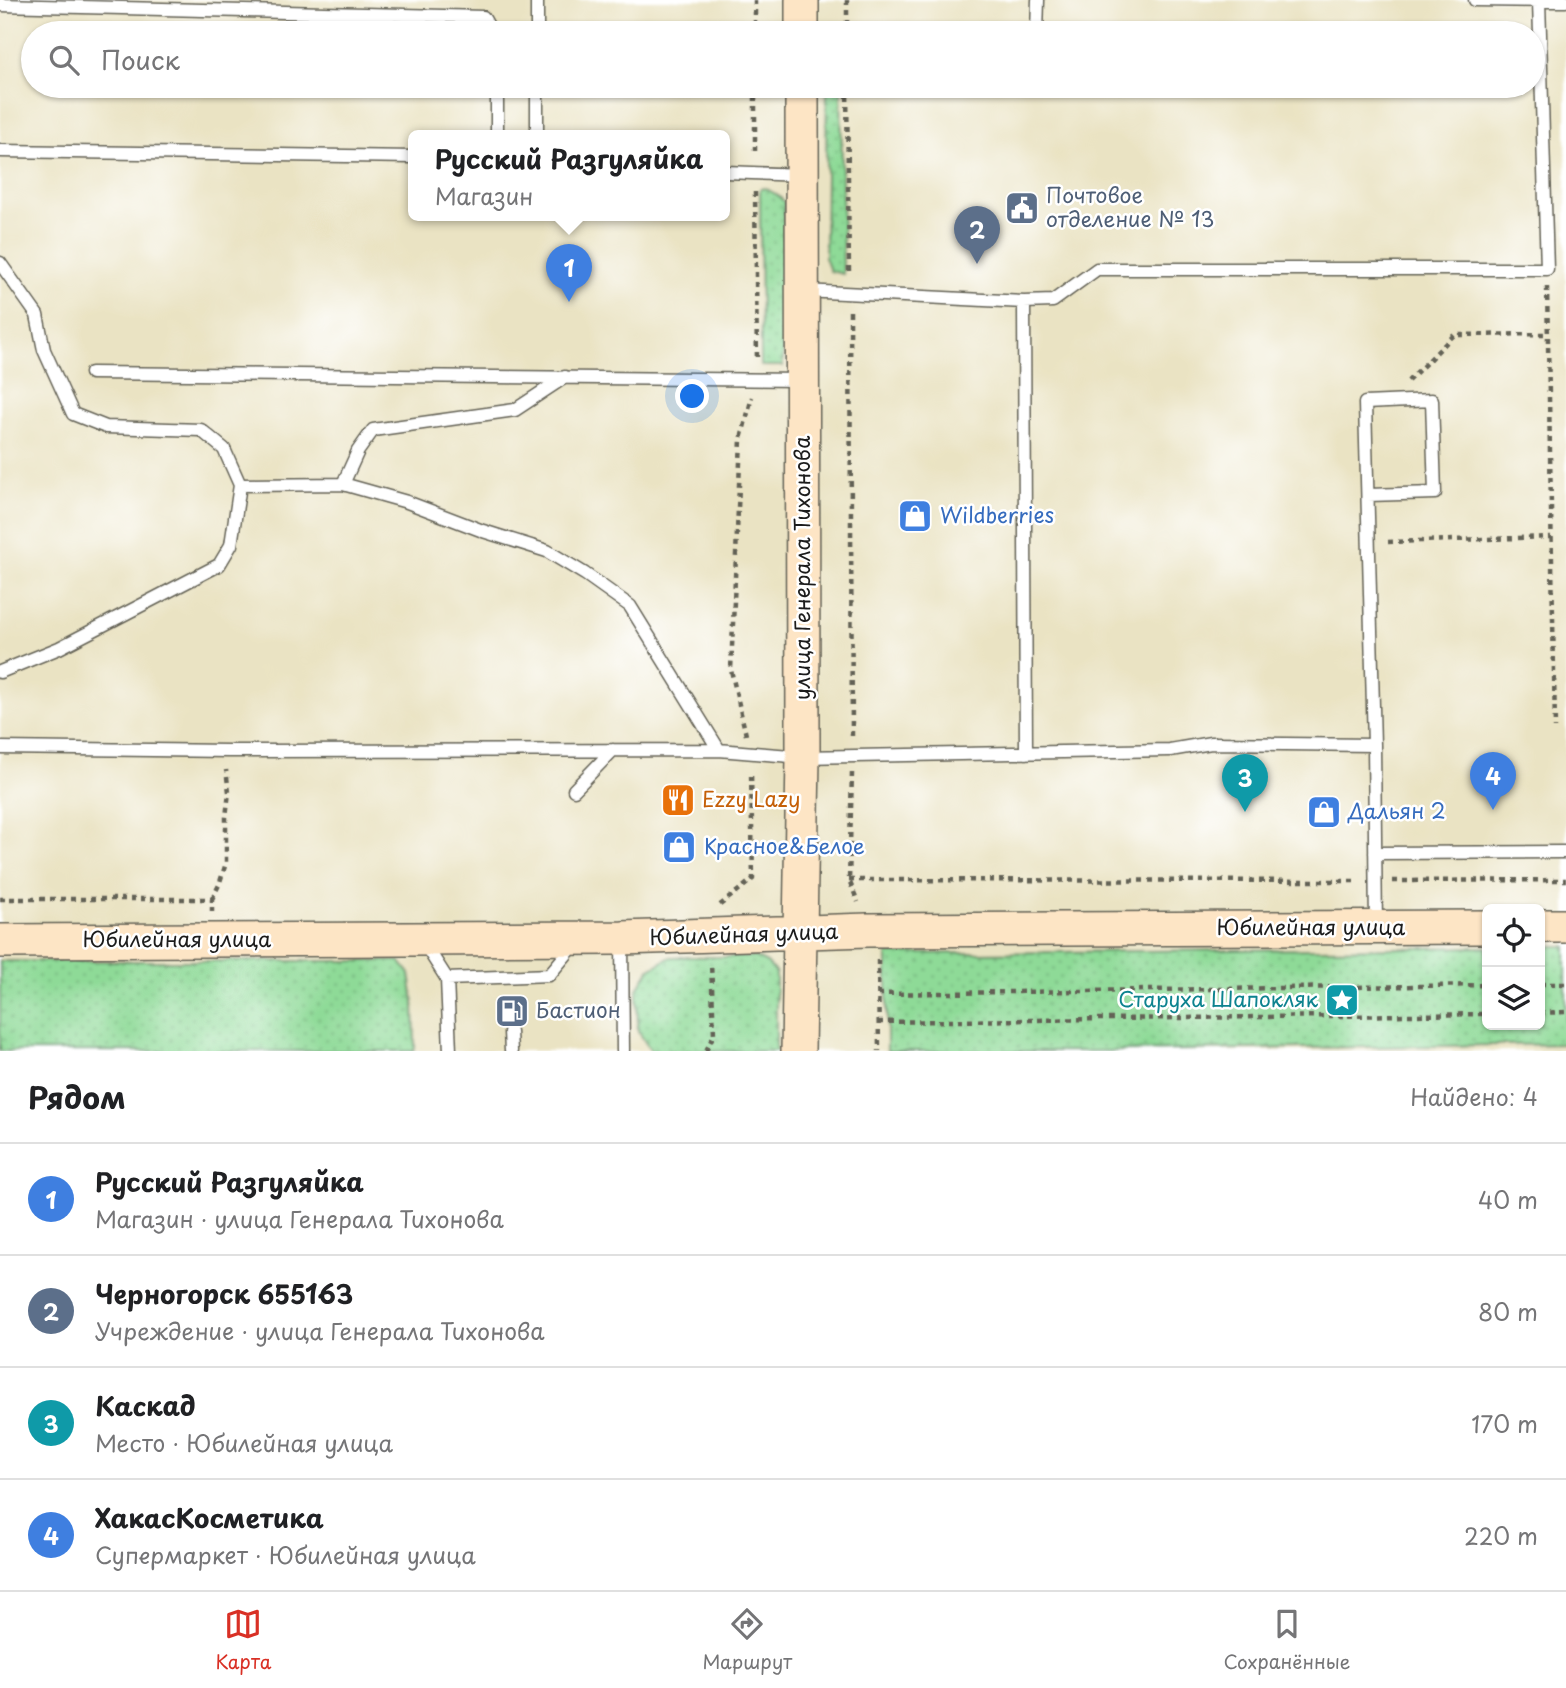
<!DOCTYPE html>
<html lang="ru">
<head>
<meta charset="utf-8">
<style>
	:root { --surface:#fff; --page:#f6f6f6; --text:#202124; --muted:#757577; --line:#e0e0e0; --accent:#d93025 }
	body { margin:0; font-family:"Playpen Sans",sans-serif; background:var(--page); color:var(--text) }
	.controls { position:absolute; right:21px; bottom:21px; display:grid; overflow:hidden; border-radius:10px; box-shadow:0 2px 5px #0004 }
	.controls button { width:63px; height:63px; display:grid; place-items:center; padding:0; border:0; border-bottom:2px solid var(--line); background:var(--surface); color:var(--text); font:35px sans-serif }
	.you { position:absolute; left:693px; top:397px; width:24px; height:24px; margin:-18px; border:5px solid #fff; border-radius:50%; background:#1a73e8; box-shadow:0 0 0 10px #1a73e833 }
	.badge { display:grid; place-items:center; width:46px; height:46px; border-radius:50%; background:var(--accent); color:#fff; font-size:23px; font-weight:700 }
	.pin { position:absolute; translate:-50% -58px; filter:drop-shadow(0 2px 4px #0008) }
	.pin::after { content:''; position:absolute; top:37px; width:24px; height:21px; background:inherit; clip-path:polygon(0 0,100% 0,50% 100%) }
	.popup { position:absolute; left:408px; top:130px; width:322px; height:91px; box-sizing:border-box; display:grid; place-content:center; border-radius:10px; background:var(--surface); filter:drop-shadow(0 2px 5px #0005); font-size:23px; white-space:nowrap; color:var(--muted) }
	.popup b { font-size:26px; color:var(--text) }
	.popup::after { content:''; position:absolute; left:50%; top:100%; margin-left:-14px; border:14px solid transparent; border-top-color:var(--surface) }
	.list { margin:0; padding:0; list-style:none }
	h2 { display:flex; justify-content:space-between; align-items:center; height:91px; margin:0; padding:0 28px; font-size:30px }
	h2 small { font-size:23px; font-weight:400; color:var(--muted) }
	.list li { display:grid; grid-template-columns:46px 1fr auto; gap:21px; align-items:center; box-sizing:border-box; height:112px; padding:0 28px; border-top:2px solid var(--line) }
	.list b { display:block; font-size:26px; white-space:nowrap }
	.list p { margin:0; font-size:23px; white-space:nowrap; color:var(--muted) }
	.list em { font-size:23px; font-style:normal; color:var(--muted) }
	.icon { flex:none; width:38px; height:38px; fill:none; stroke:currentColor; stroke-width:2; stroke-linecap:round; stroke-linejoin:round }
	.map { position:relative; flex:none; width:1566px; height:1051px; overflow:hidden }
	.search { position:absolute; background:var(--surface); box-shadow:0 2px 5px #0004; left:21px; right:21px; top:21px; height:77px; display:flex; align-items:center; gap:18px; box-sizing:border-box; padding:0 24px; border-radius:38px; color:var(--muted); font-size:26px }
	.sheet { height:539px; background:var(--surface) }
	nav { display:flex; justify-content:space-around; align-items:center; box-sizing:border-box; height:98px; border-top:2px solid var(--line); background:var(--surface); font-size:19px; color:var(--muted) }
	nav a { display:grid; justify-items:center; gap:4px }
	nav .on { color:var(--accent) }
	.map>svg:first-child { display:block }
</style>
</head>
<body>
<div class="map">
<svg width="1566" height="1051" viewBox="0 0 1566 1051">
	<defs>
		<pattern id="grass-dots" width="8" height="8" patternUnits="userSpaceOnUse" patternTransform="scale(1.75)"><rect width="8" height="8" fill="#8eda97"/><path d="M2 2h.1M6 6h.1" fill="none" stroke="#7aba82" stroke-width="1.8" stroke-linecap="round"/></pattern>
	</defs>
	<rect width="100%" height="100%" fill="#fff"/>
	<filter id="ink" filterUnits="userSpaceOnUse"><feTurbulence type="fractalNoise" baseFrequency=".0143" numOctaves="2"/><feDisplacementMap in="SourceGraphic" scale="14" xChannelSelector="R" yChannelSelector="G"/><feConvolveMatrix kernelMatrix="1 2 1 2 8 2 1 2 1" color-interpolation-filters="sRGB"/></filter>
	<filter id="wash" filterUnits="userSpaceOnUse"><feTurbulence type="fractalNoise" baseFrequency=".00686" numOctaves="4" result="noise"/><feDisplacementMap in="SourceGraphic" scale="28" xChannelSelector="R" yChannelSelector="G"/><feGaussianBlur stdDeviation="1.57" result="paint"/><feColorMatrix in="noise" values="0 0 0 0 0 0 0 0 0 0 0 0 0 0 0 0 0 1.4 0 .05"/><feComposite in="paint" operator="in"/></filter>
	<g filter="url(#wash)">
		<rect width="100%" height="100%" fill="#eae3c3"/>
		<!-- grass -->
		<path fill="url(#grass-dots)" stroke="#557b5a" stroke-width="2" d="M 827,86 L 841,86 L 843,274 L 830,271 L 825,258 Z
			M 765,188 L 779,196 L 784,202 L 783,366 L 761,366 L 760,189 Z
			M 1540,946 L 1566,946 L 1566,1044 L 1108,1051 L 887,1051 L 887,954 L 1487,947 L 1487,1025 L 1540,1025 Z
			M 671,957 L 755,957 L 767,963 L 776,973 L 776,1051 L 651,1051 L 638,1031 L 637,990 L 650,969 Z
			M 0,961 L 400,961 L 410,974 L 414,1002 L 415,1047 L 414,1051 L 0,1051 Z"/>
	</g>
	<g filter="url(#ink)">
		<g fill="none" stroke-linecap="round" stroke-linejoin="round">
			<!-- lane casing -->
			<g stroke="#646256" stroke-width="15">
				<path id="lane" d="M 1475,0 L 1566,1
					M 0,5 L 483,17 L 492,33
					M 537,33 L 537,0
					M 1037,33 L 1038,0
					M 497,86 L 497,136
					M 537,136 L 537,86
					M 0,151 L 413,157
					M 725,172 L 802,175
					M 0,263 L 37,315 L 44,350 L 73,414 L 106,427 L 201,430 L 224,449 L 240,485 L 231,545 L 219,565 L 59,648 L 0,672
					M 804,291 L 1024,302 L 1053,301 L 1097,269 L 1547,269 L 1539,1
					M 1024,302 L 1026,753
					M 91,373 L 800,380
					M 343,484 L 358,451 L 373,430 L 515,410 L 565,377
					M 240,485 L 343,484 L 407,502 L 483,531 L 547,551 L 585,574 L 630,606 L 719,750
					M 1368,495 L 1435,493 L 1432,400 L 1365,403 L 1374,745
					M 0,748 L 228,751 L 719,750 L 803,757 L 1170,750 L 1211,743 L 1374,745 L 1376,927
					M 574,790 L 613,750
					M 1375,853 L 1566,852
					M 622,939 L 623,1051
					M 424,943 L 447,979 L 450,1051
					M 447,979 L 549,975 L 575,944
					M 510,1032 L 511,1051"/>
			</g>
			<!-- secondary casing -->
			<g stroke="#646256" stroke-width="36">
				<path id="secondary" d="M 802,33 L 802,0
					M 1540,926 L 1566,926
					M 0,941 L 622,938 L 868,930 L 1487,927
					M 798,1051 L 803,757 L 802,86"/>
			</g>
			<!-- path -->
			<path stroke="#646256" stroke-width="4.5" stroke-dasharray="5 5" stroke-linecap="butt" d="M 755,0 L 755,33
				M 847,0 L 847,33
				M 735,33 L 755,28
				M 755,86 L 755,155
				M 847,86 L 849,274
				M 755,192 L 757,361
				M 1547,287 L 1555,728
				M 850,311 L 852,739
				M 1408,381 L 1454,335 L 1548,334
				M 1388,542 L 1551,537
				M 746,735 L 731,670 L 741,439 L 752,397
				M 852,773 L 849,880 L 858,902
				M 849,880 L 1356,881
				M 1393,881 L 1566,880
				M 0,899 L 212,899 L 212,913
				M 212,899 L 219,885 L 226,863 L 226,817 L 229,792 L 226,770
				M 720,905 L 753,879 L 751,772
				M 878,960 L 879,1051
				M 1540,984 L 1566,984
				M 878,994 L 1487,985
				M 1540,1013 L 1566,1012
				M 878,1022 L 1487,1014
				M 706,1051 L 714,1034 L 711,963"/>
			<!-- lane -->
			<use href="#lane" stroke="#fff" stroke-width="12"/>
			<!-- secondary -->
			<use href="#secondary" stroke="#fde5c5" stroke-width="33"/>
		</g>
	</g>
	<!-- icons -->
	<defs>
		<g id="civic-square" transform="scale(1.75)"><rect x="-9" y="-9" width="18" height="18" rx="4" fill="#5c6f8a" stroke="#fff"/><path d="M-.6-6.5H3V-4.5H.6V-3L4-1V1h2V6H-6V1h2V-1L-.6-3ZM-1.2 2.5V6h2.4V2.5Z" fill="#fff"/></g>
		<g id="shop-square" transform="scale(1.75)"><rect x="-9" y="-9" width="18" height="18" rx="4" fill="#3f7fe0" stroke="#fff"/><path d="M-5-2.5h2.3a2.7 3.5 0 0 1 5.4 0H5L5.5 6h-11ZM-1.5-2.5h3a1.5 2.3 0 0 0-3 0Z" fill="#fff"/></g>
		<g id="restaurant-square" transform="scale(1.75)"><rect x="-9" y="-9" width="18" height="18" rx="4" fill="#e8710a" stroke="#fff"/><path d="M-5-6h1v4h1v-4h1v4h1v-4h1v5L-1.5 .5V6h-2V.5L-5-1ZM5-6V6H3V1.5H1.5Q1.5-4 5-6Z" fill="#fff"/></g>
		<g id="sight-square" transform="scale(1.75)"><rect x="-9" y="-9" width="18" height="18" rx="4" fill="#0f9aa8" stroke="#fff"/><path d="M0-6L1.8-2.2L6-1.7L2.9 1.2L3.7 5.4L0 3.3L-3.7 5.4L-2.9 1.2L-6-1.7L-1.8-2.2Z" fill="#fff"/></g>
		<g id="fuel-square" transform="scale(1.75)"><rect x="-9" y="-9" width="18" height="18" rx="4" fill="#5c6f8a" stroke="#fff"/><path d="M-5.5-6h7V0h2V4h1.3V-2.5L3-4.5l.8-.8L6-3V5H2.5V1h-1V6h-7ZM-4.2-4.7v3.2H.2V-4.7Z" fill="#fff"/></g>
	</defs>
	<g fill-rule="evenodd">
		<use href="#civic-square" x="1022" y="208"/>
		<use href="#shop-square" x="915" y="516"/>
		<use href="#restaurant-square" x="678" y="800"/>
		<use href="#shop-square" x="1324" y="812"/>
		<use href="#shop-square" x="679" y="847"/>
		<use href="#sight-square" x="1342" y="1000"/>
		<use href="#fuel-square" x="512" y="1011"/>
	</g>
	<g text-anchor="middle" stroke-width="5" stroke-linejoin="round" paint-order="stroke">
		<!-- service labels -->
		<g font-size="21" fill="#4e5e75" stroke="#fff" text-anchor="start">
			<text x="1046" y="203">Почтовое<tspan x="1046" dy="24">отделение № 13</tspan></text>
			<text x="536" y="1018">Бастион</text>
		</g>
		<!-- shop labels -->
		<g font-size="21" fill="#366cbe" stroke="#fff" text-anchor="start">
			<text x="940" y="523">Wildberries</text>
			<text x="1348" y="819">Дальян 2</text>
			<text x="704" y="854">Красное&amp;Белое</text>
		</g>
		<!-- street labels -->
		<g font-size="21" fill="#1c1c1c" stroke="#fff">
			<text transform="translate(803 568) rotate(-90)" y="7">улица Генерала Тихонова</text>
			<text x="1311" y="935">Юбилейная улица</text>
			<text transform="translate(744 935) rotate(-2)" y="7">Юбилейная улица</text>
			<text x="177" y="947">Юбилейная улица</text>
		</g>
		<!-- food labels -->
		<g font-size="21" fill="#c56008" stroke="#fff" text-anchor="start">
			<text x="702" y="807">Ezzy Lazy</text>
		</g>
		<!-- culture labels -->
		<g font-size="21" fill="#0d838f" stroke="#fff" text-anchor="end">
			<text x="1318" y="1007">Старуха Шапокляк</text>
		</g>
	</g>
</svg>
<div class="controls">
<button><svg class="icon" aria-label="locate" viewBox="0 0 24 24"><circle cx="12" cy="12" r="6"/><path d="M12 2v4M12 18v4M2 12h4M18 12h4"/></svg></button>
<button><svg class="icon" aria-label="layers" viewBox="0 0 24 24"><path d="M12 4l9 5-9 5-9-5zM3 14l9 5 9-5"/></svg></button>
</div>
<div class="you"></div>
<div class="pin badge" style="left:569px;top:302px;background:#3f7fe0">1</div>
<div class="popup"><b>Русский Разгуляйка</b>Магазин</div>
<div class="pin badge" style="left:977px;top:264px;background:#5c6f8a">2</div>
<div class="pin badge" style="left:1245px;top:812px;background:#0f9aa8">3</div>
<div class="pin badge" style="left:1493px;top:810px;background:#3f7fe0">4</div>
<div class="search"><svg class="icon" aria-label="search" viewBox="0 0 24 24"><circle cx="10" cy="10" r="6"/><path d="M15 15l6 6"/></svg>Поиск</div>
</div>
<section class="sheet">
<h2>Рядом<small>Найдено: 4</small></h2>
<ul class="list">
<li><span class="badge" style="background:#3f7fe0">1</span><div><b>Русский Разгуляйка</b><p>Магазин · улица Генерала Тихонова</p></div><em>40 m</em></li>
<li><span class="badge" style="background:#5c6f8a">2</span><div><b>Черногорск 655163</b><p>Учреждение · улица Генерала Тихонова</p></div><em>80 m</em></li>
<li><span class="badge" style="background:#0f9aa8">3</span><div><b>Каскад</b><p>Место · Юбилейная улица</p></div><em>170 m</em></li>
<li><span class="badge" style="background:#3f7fe0">4</span><div><b>ХакасКосметика</b><p>Супермаркет · Юбилейная улица</p></div><em>220 m</em></li>
</ul>
</section>
<nav>
<a class="on"><svg class="icon" aria-label="map" viewBox="0 0 24 24"><path d="M3 6l6-2 6 2 6-2v14l-6 2-6-2-6 2zM9 4v14M15 6v14"/></svg>Карта</a>
<a><svg class="icon" aria-label="directions" viewBox="0 0 24 24"><path d="M12 3l9 9-9 9-9-9zM9 14v-3h6M13 9l2 2-2 2"/></svg>Маршрут</a>
<a><svg class="icon" aria-label="saved" viewBox="0 0 24 24"><path d="M7 4h10v16l-5-4-5 4z"/></svg>Сохранённые</a>
</nav>
</body>
</html>
